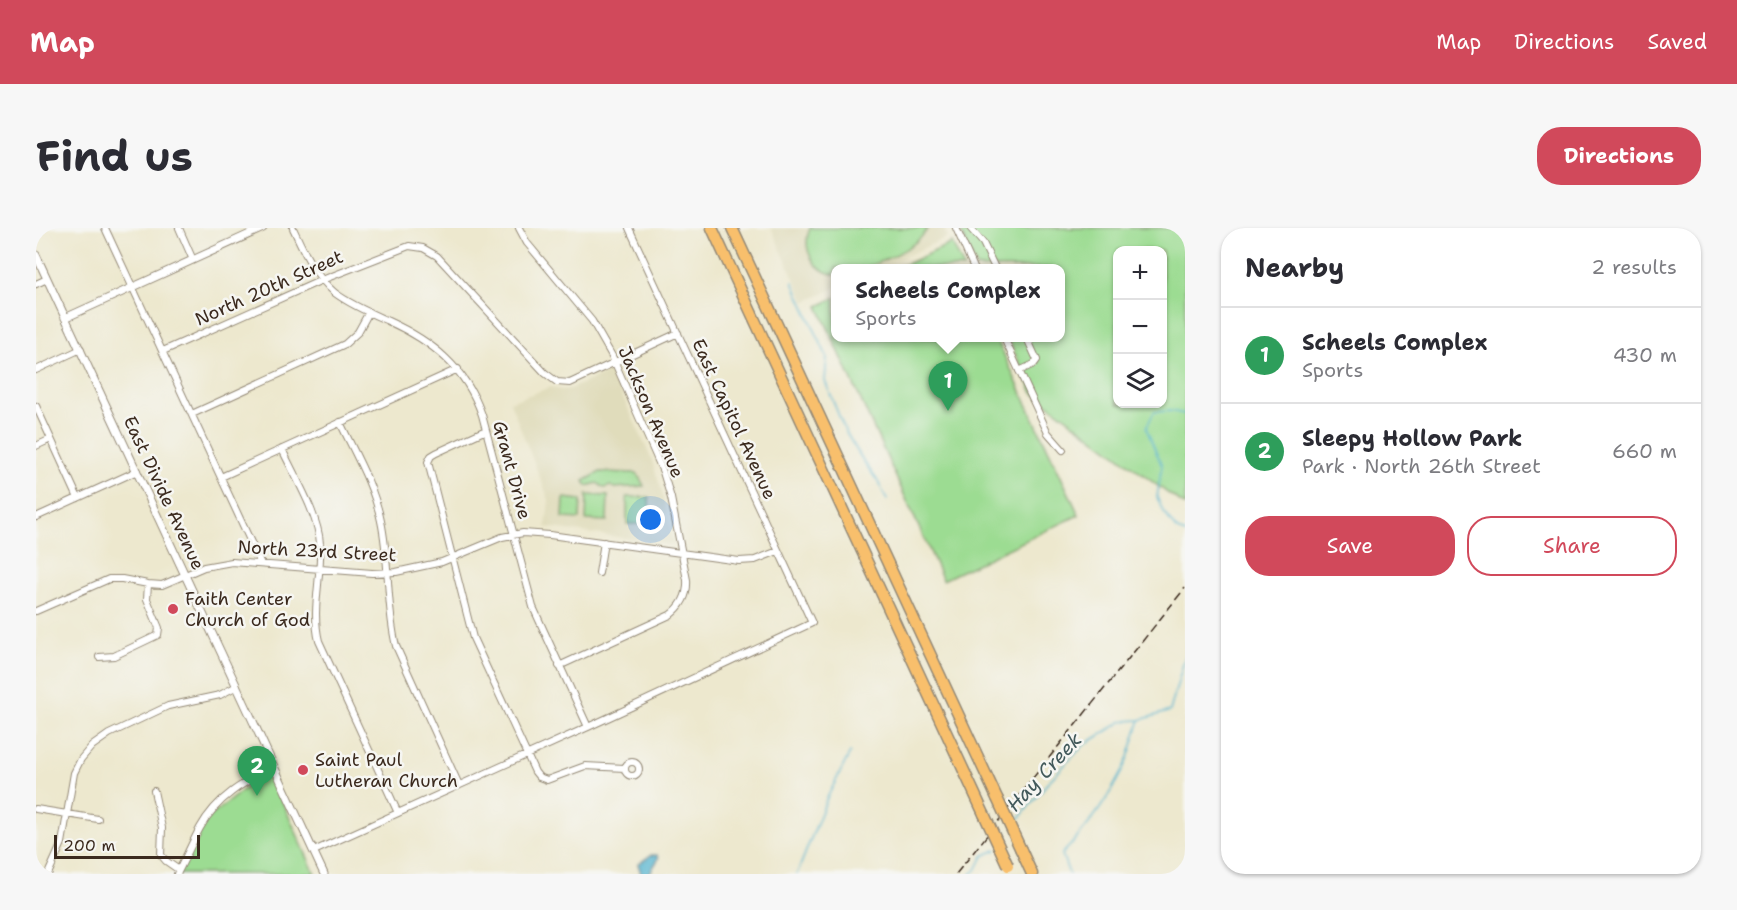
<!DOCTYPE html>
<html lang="en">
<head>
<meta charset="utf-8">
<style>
	:root { --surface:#fff; --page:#f7f7f7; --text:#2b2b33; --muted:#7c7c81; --line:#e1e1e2; --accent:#d1495b }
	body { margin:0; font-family:"Shantell Sans",sans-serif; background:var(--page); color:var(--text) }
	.controls { position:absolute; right:18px; top:18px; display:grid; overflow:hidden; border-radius:12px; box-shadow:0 2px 4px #0004 }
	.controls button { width:54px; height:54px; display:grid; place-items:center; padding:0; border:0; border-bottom:2px solid var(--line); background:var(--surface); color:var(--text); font:30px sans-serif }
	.scale { position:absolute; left:18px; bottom:15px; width:146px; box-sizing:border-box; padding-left:6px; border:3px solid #3b2a1e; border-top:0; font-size:16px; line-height:21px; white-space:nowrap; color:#3b2a1e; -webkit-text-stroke:4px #f6f6f2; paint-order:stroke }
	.you { position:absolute; left:615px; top:292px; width:21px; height:21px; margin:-15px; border:4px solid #fff; border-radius:50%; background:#1a73e8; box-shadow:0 0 0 9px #1a73e833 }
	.badge { display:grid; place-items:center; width:39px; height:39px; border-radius:50%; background:var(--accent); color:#fff; font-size:20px; font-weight:700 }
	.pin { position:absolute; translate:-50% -50px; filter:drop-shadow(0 2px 3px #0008) }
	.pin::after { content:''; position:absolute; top:32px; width:21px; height:18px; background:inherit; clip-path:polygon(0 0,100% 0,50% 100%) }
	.popup { position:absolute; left:795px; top:36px; width:234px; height:78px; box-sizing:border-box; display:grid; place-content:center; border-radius:12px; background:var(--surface); filter:drop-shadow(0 2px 4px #0005); font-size:20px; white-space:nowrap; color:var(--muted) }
	.popup b { font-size:22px; color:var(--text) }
	.popup::after { content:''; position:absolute; left:50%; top:100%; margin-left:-12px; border:12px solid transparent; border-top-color:var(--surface) }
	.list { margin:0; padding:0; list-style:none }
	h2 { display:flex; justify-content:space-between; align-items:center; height:78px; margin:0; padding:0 24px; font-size:26px }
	h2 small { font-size:20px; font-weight:400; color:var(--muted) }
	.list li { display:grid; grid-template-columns:39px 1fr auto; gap:18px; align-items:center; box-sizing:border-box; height:96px; padding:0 24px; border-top:2px solid var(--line) }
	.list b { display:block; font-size:22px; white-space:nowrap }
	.list p { margin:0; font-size:20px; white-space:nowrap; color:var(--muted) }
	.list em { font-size:20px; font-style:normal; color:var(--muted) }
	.actions { display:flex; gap:12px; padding:18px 24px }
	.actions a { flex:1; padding:14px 0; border:2px solid var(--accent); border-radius:24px; text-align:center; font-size:21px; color:var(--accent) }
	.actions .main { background:var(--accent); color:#fff }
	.icon { flex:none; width:33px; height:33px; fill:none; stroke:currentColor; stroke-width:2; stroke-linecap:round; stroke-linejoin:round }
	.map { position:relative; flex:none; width:1149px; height:646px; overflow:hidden; border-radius:24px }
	header { display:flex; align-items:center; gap:36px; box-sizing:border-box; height:84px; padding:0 30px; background:var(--accent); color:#fff }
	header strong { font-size:28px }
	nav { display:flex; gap:33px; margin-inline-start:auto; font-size:21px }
	.intro { display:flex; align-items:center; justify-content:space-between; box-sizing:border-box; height:144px; padding:0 36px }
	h1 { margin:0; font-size:42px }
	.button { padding:15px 27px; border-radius:24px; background:var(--accent); color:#fff; font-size:21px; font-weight:700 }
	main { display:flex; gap:36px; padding:0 36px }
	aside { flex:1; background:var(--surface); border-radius:24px; box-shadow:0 2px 4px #0004 }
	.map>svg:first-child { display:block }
</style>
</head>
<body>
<header>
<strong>Map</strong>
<nav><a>Map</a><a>Directions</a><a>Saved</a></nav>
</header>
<div class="intro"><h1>Find us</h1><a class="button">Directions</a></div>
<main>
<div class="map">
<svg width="1149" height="646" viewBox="0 0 1149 646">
	<rect width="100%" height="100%" fill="#f6f6f2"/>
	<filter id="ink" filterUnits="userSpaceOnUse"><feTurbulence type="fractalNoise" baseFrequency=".0167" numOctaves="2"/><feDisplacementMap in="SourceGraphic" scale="12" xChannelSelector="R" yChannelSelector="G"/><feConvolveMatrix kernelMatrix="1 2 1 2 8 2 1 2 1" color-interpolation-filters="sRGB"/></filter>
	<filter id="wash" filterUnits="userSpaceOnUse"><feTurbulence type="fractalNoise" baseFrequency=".008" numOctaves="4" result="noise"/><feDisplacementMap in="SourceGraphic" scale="24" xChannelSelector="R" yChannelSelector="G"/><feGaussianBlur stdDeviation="1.35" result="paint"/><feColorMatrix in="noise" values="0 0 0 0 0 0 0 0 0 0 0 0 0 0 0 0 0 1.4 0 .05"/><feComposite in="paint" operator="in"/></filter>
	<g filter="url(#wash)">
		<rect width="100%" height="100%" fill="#ede8ce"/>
		<!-- built -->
		<path fill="#e0dcbb" d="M 735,0 L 908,0 L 912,9 L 843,40 L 800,40 L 799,60 L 769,74 Z
			M 575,143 L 615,230 L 625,261 L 638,317 L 510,299 L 513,272 L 474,174 L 515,159 L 525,162 L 534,161 Z"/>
		<!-- green -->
		<path fill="#9cdc92" stroke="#6c8358" stroke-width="1.5" fill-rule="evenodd" d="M 774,0 L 892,0 C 882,19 848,33 828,40 C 820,42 808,40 800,40 L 799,47 C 778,43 765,21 774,0 Z
			M 923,0 L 1149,0 L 1149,278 L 997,165 L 972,110 L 1024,110 L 1024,40 L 941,40 ZM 1082,22 L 1126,22 L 1126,176 L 1082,176 Z
			M 916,15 L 928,40 L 862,40 Z
			M 799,70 L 800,110 L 960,110 L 1043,287 L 907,352 L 782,78 Z
			M 564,244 L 601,245 L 608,258 L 578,260 L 575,258 L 568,260 L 561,255 L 551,258 L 548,253 Z
			M 551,267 L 572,268 L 571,293 L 550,292 Z
			M 591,269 L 613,269 L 614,296 L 591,296 Z
			M 528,270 L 545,272 L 544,291 L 527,290 Z
			M 232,542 L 279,646 L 141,646 L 167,594 Z"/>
		<!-- water -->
		<path fill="#4eb1cd" stroke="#446e76" stroke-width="1.5" d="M 615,627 L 621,627 L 623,630 L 613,646 L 605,646 L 602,636 Z"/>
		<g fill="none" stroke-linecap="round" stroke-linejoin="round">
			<!-- stream -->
			<path stroke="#4eb1cd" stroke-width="1.5" d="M 757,54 L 791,129 L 789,153 L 809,203 L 828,234 L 841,252 L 851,272
				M 1149,186 L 1134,183 L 1118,184 L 1110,200 L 1126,238 L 1121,269 L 1127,284 L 1140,301 L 1149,306
				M 978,597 L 1013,553 L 1048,517 L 1087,493 L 1104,492 L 1134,483 L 1149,429
				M 965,613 L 971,604
				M 761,646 L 791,570 L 814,525
				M 935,646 L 940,642 L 947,628 L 960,622
				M 1033,646 L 1026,626 C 1053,599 1075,568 1091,532 C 1096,519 1099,505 1104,492"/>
		</g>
	</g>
	<g filter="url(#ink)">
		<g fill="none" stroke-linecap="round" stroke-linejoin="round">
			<!-- minor casing -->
			<g stroke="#948976" stroke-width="8">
				<path id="minor" d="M 69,0 L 225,336
					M 143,0 L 157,32
					M 257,0 C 268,24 278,47 299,65 C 315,77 334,85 352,93 C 396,113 430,140 446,187 L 497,379 L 552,499 L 278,623
					M 483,0 L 491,15 L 556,93 L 576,128 L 627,244 L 635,270 L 651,352 C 652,367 646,378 634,387 L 523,438
					M 920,0 L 938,40
					M 934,0 L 947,15 L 959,40
					M 0,56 L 11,51
					M 968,110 L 1012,205 L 1027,222
					M 127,123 L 286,52 L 373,18 L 387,20 L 401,28 L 509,145 L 521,154 L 534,155 L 642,105
					M 0,142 L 45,121
					M 983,143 L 998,136 L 1001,132 L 991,110
					M 0,178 L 42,270
					M 156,186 L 309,116 L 322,104 L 333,84
					M 304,194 C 319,226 338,258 345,293 C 354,334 350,377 360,418 L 423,557
					M 450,202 L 400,225 L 395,228 L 392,234 L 437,410 L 499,544 L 503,549 L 511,552 L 549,538 L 589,540
					M 0,218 L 15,211
					M 246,221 C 258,247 283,288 284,316 C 286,348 275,381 283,413 L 362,585
					M 185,249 L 422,141
					M 0,289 L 101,243
					M 563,345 L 568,314
					M 0,383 L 73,351 L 86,351 L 112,356 L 126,357 L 168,339 L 196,334 L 336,345 L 360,344 L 406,334 L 466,309 L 487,305 L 514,307 L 703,333 L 719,332 L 742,323
					M 63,429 L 78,428 L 122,407 L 123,400 L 111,371 L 112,356
					M 552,499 L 776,395 L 593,0
					M589 541a7 7 0 1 1 14 0a7 7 0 1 1-14 0Z
					M 118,563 L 126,600 L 125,627 L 130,633 L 143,642
					M 0,581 L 62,591
					M 12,646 L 26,615 L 38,545 L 45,531 L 56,518 L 73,506 L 132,478 L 184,467 L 201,458
					M 141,646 C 149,631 156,615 164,600 C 181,569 208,554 238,539"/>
			</g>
			<!-- tertiary casing -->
			<g stroke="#948976" stroke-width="9">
				<path id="tertiary" d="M 0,27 L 288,646
					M 29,90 L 227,0"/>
			</g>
			<!-- motorway casing -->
			<g stroke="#948976" stroke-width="13">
				<path id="motorway" d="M 676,0 L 948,586
					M 696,0 L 961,570
					M 985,622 L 996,646"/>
			</g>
			<!-- minor -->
			<use href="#minor" stroke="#fff" stroke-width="6"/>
			<!-- tertiary -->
			<use href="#tertiary" stroke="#fff" stroke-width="7"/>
			<!-- motorway -->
			<use href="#motorway" stroke="#f8bf6c" stroke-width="10"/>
			<!-- rail -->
			<path stroke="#3b2a1e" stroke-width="1.5" stroke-dasharray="9 4.5" stroke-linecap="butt" d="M 920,646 L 1149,360"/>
			<!-- motorway-bridge casing -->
			<g stroke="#948976" stroke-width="13" stroke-linecap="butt">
				<path id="motorway-bridge" d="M 961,570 L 985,622
					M 948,586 L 972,638"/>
			</g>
			<!-- motorway-bridge -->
			<use href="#motorway-bridge" stroke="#f8bf6c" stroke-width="10"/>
		</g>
	</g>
	<!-- markers -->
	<g fill="#d1495b" stroke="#f6f6f2" stroke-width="2">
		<circle cx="137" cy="381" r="6"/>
		<circle cx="267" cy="542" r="6"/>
	</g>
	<g text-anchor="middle" stroke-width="5" stroke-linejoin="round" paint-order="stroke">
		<!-- street labels -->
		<g font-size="18" fill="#3b2a1e" stroke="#f6f6f2">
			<text transform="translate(233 60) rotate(-24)" y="6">North 20th Street</text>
			<text transform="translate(615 184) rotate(67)" y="6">Jackson Avenue</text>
			<text transform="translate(698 191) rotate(65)" y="6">East Capitol Avenue</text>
			<text transform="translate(476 242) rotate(75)" y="6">Grant Drive</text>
			<text transform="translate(128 265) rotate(65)" y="6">East Divide Avenue</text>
			<text transform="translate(281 323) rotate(3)" y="6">North 23rd Street</text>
		</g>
		<!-- poi labels -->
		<g font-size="18" fill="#3b2a1e" stroke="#f6f6f2" text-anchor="start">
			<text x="149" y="377">Faith Center<tspan x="149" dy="21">Church of God</tspan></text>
			<text x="279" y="538">Saint Paul<tspan x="279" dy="21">Lutheran Church</tspan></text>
		</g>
		<!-- water labels -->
		<g font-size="20" font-style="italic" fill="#42595b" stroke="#f6f6f2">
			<text transform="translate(1008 544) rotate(-47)" y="7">Hay Creek</text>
		</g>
	</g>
</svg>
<div class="controls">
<button>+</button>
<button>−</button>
<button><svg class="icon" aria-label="layers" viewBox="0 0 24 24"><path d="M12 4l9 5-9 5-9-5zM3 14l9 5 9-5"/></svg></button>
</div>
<div class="scale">200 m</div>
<div class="you"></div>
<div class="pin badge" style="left:912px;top:183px;background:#2e9e5b">1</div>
<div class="popup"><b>Scheels Complex</b>Sports</div>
<div class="pin badge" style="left:221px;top:568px;background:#2e9e5b">2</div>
</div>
<aside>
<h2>Nearby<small>2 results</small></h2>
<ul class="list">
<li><span class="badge" style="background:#2e9e5b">1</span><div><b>Scheels Complex</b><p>Sports</p></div><em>430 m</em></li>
<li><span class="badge" style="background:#2e9e5b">2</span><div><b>Sleepy Hollow Park</b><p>Park · North 26th Street</p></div><em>660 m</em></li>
</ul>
<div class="actions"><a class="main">Save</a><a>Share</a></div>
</aside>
</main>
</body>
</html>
